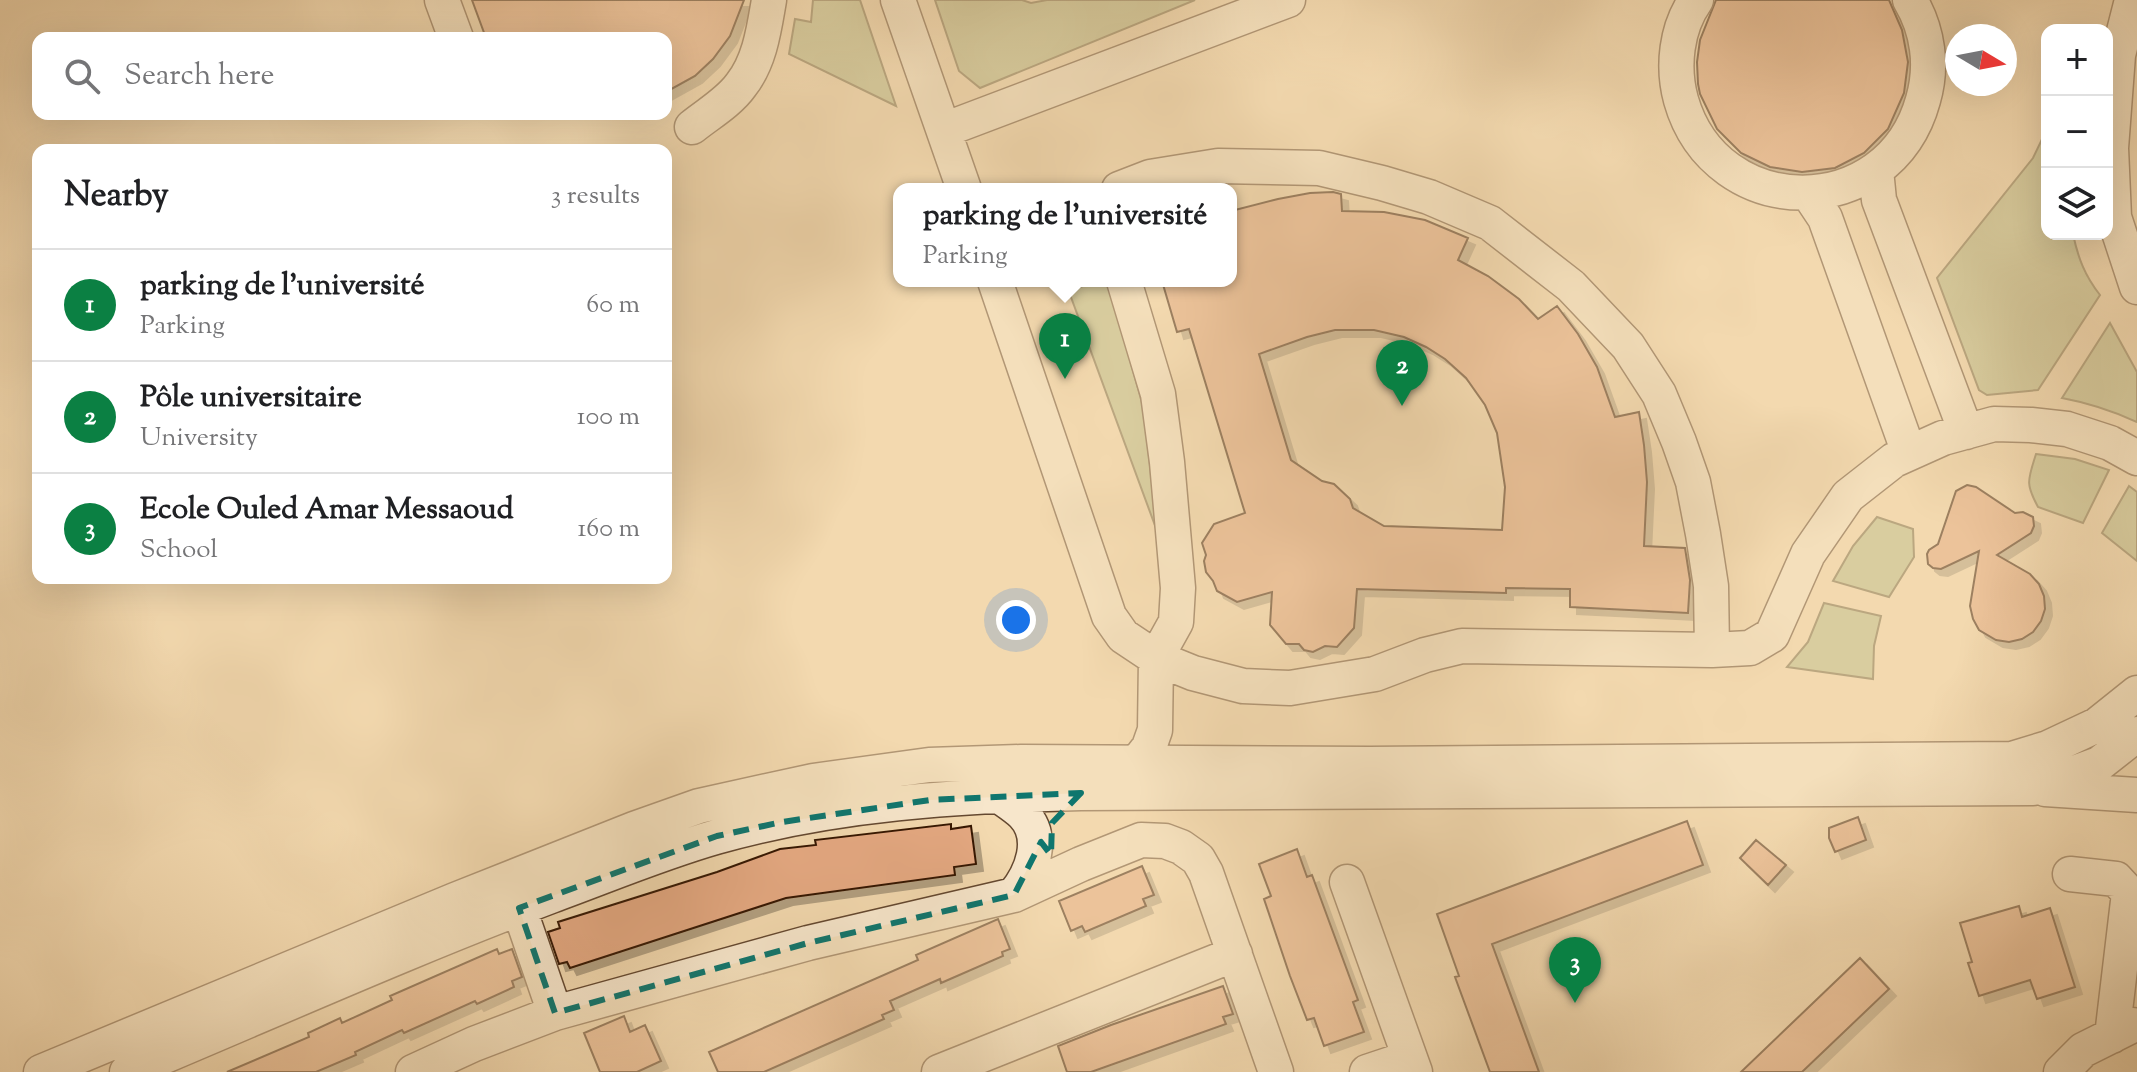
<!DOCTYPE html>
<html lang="en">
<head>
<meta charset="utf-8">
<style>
	:root { --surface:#fff; --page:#f2f2f2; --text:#202124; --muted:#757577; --line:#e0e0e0; --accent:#0b8043 }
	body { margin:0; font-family:"Sorts Mill Goudy",serif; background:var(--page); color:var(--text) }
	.controls { position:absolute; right:24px; top:24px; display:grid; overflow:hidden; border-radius:16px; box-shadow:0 8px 32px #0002 }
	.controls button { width:72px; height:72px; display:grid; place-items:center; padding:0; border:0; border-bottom:2px solid var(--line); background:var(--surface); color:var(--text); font:40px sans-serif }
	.compass { position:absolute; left:1945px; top:24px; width:72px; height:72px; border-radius:50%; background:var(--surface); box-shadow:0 8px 32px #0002; rotate:100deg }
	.you { position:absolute; left:1016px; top:620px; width:28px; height:28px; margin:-20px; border:6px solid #fff; border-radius:50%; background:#1a73e8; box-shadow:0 0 0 12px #1a73e833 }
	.badge { display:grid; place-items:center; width:52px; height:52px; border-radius:50%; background:var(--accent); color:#fff; font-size:26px; font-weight:700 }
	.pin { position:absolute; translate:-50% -66px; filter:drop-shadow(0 2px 4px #0008) }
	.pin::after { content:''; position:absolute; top:42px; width:28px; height:24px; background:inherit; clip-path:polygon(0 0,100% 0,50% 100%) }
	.popup { position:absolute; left:893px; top:183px; width:344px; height:104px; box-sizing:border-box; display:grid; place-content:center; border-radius:16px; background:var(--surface); filter:drop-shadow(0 2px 6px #0005); font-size:26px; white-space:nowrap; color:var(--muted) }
	.popup b { font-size:30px; color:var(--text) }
	.popup::after { content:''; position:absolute; left:50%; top:100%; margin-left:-16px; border:16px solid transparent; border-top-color:var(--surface) }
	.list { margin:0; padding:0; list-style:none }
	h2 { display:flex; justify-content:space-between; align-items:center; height:104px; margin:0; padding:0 32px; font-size:34px }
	h2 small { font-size:26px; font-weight:400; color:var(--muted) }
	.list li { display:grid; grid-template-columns:52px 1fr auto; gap:24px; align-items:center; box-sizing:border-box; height:112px; padding:0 32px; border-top:2px solid var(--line) }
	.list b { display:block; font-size:30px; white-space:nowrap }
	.list p { margin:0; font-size:26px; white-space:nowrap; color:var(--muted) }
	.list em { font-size:26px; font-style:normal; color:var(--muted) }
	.icon { flex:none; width:44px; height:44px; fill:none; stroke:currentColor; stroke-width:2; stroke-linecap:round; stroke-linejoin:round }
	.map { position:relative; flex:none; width:2137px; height:1072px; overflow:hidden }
	.search { position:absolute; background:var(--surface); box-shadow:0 8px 32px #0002; left:32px; top:32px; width:640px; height:88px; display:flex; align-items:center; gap:20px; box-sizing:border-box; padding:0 28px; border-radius:16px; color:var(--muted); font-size:30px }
	.panel { position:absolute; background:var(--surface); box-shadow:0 8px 32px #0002; left:32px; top:144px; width:640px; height:440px; border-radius:16px }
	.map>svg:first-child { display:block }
</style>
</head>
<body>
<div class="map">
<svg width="2137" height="1072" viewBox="0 0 2137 1072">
	<defs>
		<filter id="shadow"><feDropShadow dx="7" dy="7" stdDeviation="0" flood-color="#0004"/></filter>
	</defs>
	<rect width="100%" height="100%" fill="#f3d9af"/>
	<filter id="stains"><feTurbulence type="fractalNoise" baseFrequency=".0025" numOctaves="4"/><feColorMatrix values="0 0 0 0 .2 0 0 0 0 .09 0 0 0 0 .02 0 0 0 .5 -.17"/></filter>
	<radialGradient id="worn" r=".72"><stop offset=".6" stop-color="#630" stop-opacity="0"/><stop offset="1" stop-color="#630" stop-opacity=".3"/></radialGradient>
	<!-- green -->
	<path fill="#babf8c" stroke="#786b48" stroke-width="2" d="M 813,0 L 860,0 L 896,106 L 789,54 L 795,19 L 811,22 Z
		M 935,0 L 1022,0 L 1031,3 L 1047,0 L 1195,0 L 980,88 L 959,71 Z
		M 2047,124 L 2047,234 L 2073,234 C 2078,258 2085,276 2100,295 L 2038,390 L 1987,395 L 1979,390 L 1937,278 L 2033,158 L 2046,131 Z
		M 1108,281 L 1144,410 L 1157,531 L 1068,289 Z
		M 2110,323 L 2137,372 L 2137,422 C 2113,411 2089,403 2062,398 Z
		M 2036,454 L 2075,459 L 2109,470 L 2083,523 L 2038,507 C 2025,483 2028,480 2036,454 Z
		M 2129,486 L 2137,492 L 2137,561 L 2102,533 Z
		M 1877,517 L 1913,529 L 1914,557 L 1889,597 L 1833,581 L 1853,546 Z
		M 1824,603 L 1881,616 L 1874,646 L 1873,679 L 1787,667 L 1808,642 Z"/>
	<!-- building -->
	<path fill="#e5a982" stroke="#351705" stroke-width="2" fill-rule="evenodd" filter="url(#shadow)" d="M 472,0 L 744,0 L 730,36 L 713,59 L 695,76 L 666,92 L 666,38 L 486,38 Z
		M 1716,0 L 1889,0 L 1902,30 L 1908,62 L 1904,93 L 1888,129 L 1864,153 L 1835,168 L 1802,172 L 1770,167 L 1741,153 L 1717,129 L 1700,94 L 1698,84 L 1697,62 L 1700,40 Z
		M 1333,192 L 1341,194 L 1342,211 L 1384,212 L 1425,220 L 1468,238 L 1458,260 L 1488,276 L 1519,299 L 1538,319 L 1557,306 L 1578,334 L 1597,367 L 1615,417 L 1639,412 L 1644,445 L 1647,482 L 1644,546 L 1685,548 L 1690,580 L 1688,613 L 1570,607 L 1570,589 L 1506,588 L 1506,593 L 1357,589 L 1354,628 L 1337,647 L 1325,646 L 1313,652 L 1304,650 L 1299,644 L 1286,644 L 1270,625 L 1272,592 L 1237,602 L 1217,591 L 1213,581 L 1206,572 L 1204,561 L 1206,555 L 1202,543 L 1214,524 L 1245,513 L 1189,329 L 1177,332 L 1162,281 L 1231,281 L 1231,211 L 1278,199 L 1310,193 ZM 1335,330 L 1374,330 L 1404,337 L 1426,347 L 1445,359 L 1466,378 L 1485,405 L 1497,433 L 1505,487 L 1502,530 L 1384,526 L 1353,508 L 1350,499 L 1334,484 L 1322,481 L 1291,460 L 1259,354 L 1307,337 Z
		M 1967,485 L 1976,487 L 2015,513 L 2023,512 L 2033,517 L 2034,526 L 2031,533 L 1997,555 L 2030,574 L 2039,584 L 2044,596 L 2045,609 L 2041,621 L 2033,632 L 2022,639 L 2009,642 L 1996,640 L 1979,630 L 1973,619 L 1970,606 L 1979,551 L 1941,569 L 1933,568 L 1928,564 L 1927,554 L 1929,550 L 1938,544 L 1956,491 Z
		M 1858,817 L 1866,840 L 1835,852 L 1829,838 L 1829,828 Z
		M 1687,821 L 1703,865 L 1492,944 L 1539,1072 L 1490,1072 L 1455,977 L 1459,976 L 1437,914 Z
		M 951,824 L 951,829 L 971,826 L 976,864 L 954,867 L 955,875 L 786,898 L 570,968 L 567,962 L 559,964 L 548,932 L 560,928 L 558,922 L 717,872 L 780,849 L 816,845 L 815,840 Z
		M 1756,840 L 1786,865 L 1768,885 L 1740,858 Z
		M 1297,849 L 1307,877 L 1312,875 L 1358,1000 L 1353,1002 L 1364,1032 L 1324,1046 L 1314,1018 L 1307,1020 L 1290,976 L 1264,899 L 1271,896 L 1259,864 Z
		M 1142,866 L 1154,895 L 1143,899 L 1146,906 L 1085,932 L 1082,926 L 1071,931 L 1059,901 Z
		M 2019,906 L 2022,917 L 2050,908 L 2075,987 L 2037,999 L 2030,980 L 1979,996 L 1968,963 L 1972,962 L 1960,923 Z
		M 998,919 L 1010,949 L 1002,952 L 1003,956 L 941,983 L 940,979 L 890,1001 L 894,1010 L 882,1015 L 884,1019 L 764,1072 L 718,1072 L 709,1052 L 918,960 L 916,955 Z
		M 497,949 L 499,954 L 512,949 L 522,977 L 512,981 L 514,987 L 477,1004 L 475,1001 L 404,1033 L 402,1030 L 355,1052 L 356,1055 L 316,1072 L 227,1072 L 309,1037 L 308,1033 L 340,1018 L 342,1023 L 392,1000 L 390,996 Z
		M 1860,958 L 1889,989 L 1802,1072 L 1741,1072 Z
		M 1223,986 L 1233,1014 L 1223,1017 L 1226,1024 L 1091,1072 L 1067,1072 L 1058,1046 L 1111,1025 Z
		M 624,1016 L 630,1032 L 645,1025 L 661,1061 L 637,1072 L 600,1072 L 584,1033 Z"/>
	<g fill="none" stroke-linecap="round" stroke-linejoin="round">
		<!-- minor casing -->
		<g stroke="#644830" stroke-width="37">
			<path id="minor" d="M 442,0 L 456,38
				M 898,0 L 964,189
				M 1696,0 C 1676,28 1672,67 1681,100 C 1716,223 1889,224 1923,100 C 1933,66 1928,30 1910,0
				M 2132,0 L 2118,55 L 2111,148 L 2114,217 L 2137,287
				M 692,127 C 708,114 729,102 741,85 C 760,61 764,29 769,0
				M 944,130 L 1288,0
				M 1876,170 L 1879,200 L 1966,432
				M 1119,189 L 1150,177 L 1218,166 L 1319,168 L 1382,183 L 1429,197 L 1490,223 L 1571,286 L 1628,346 L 1659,394 L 1679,442 L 1693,482 L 1703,534 L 1711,586 L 1712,650
				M 1809,194 L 1825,218 L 1909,453
				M 995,281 L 1109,616 L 1123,636 L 1156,658 L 1193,673 L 1243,686 L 1290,688 L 1375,674 L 1425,655 L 1462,646 L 1712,650 L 1750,648 L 1772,635 L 1808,554 L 1848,496 L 1894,460 L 1943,438 L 1994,424 L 2031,425 L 2067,429 L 2110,443 L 2137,458
				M 1124,281 L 1158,394 L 1167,462 L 1178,588 L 1176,622 L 1156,658 L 1155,730 L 1149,747 L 1136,764
				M 2045,789 L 2137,795
				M 998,795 C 1006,801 1016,807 1023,814 C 1046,838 1032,873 1014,895
				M 2070,874 L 2116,879 L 2129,893 L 2112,1036
				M 1347,882 L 1415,1072
				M 519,908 L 555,1013
				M 41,1072 L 455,900 L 634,829 L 699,806 L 813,781 L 929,765 L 1021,762 L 1369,764 L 2012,759 L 2048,748 L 2097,725 L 2137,693
				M 127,1072 C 268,1013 408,950 551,896 C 606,876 660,853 716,837 C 835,803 959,796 1081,793 L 2033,788 L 2099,764 L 2137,734
				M 413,1072 L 474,1044 L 555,1013 L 808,943 L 1014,895 L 1081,864 L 1141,840 L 1165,841 L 1181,847 L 1198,859 L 1206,873 L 1276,1072
				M 939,1072 L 1235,954
				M 1367,1072 L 1409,1058
				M 2061,1072 L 2083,1050 L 2133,1025"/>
		</g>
		<!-- minor -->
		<use href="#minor" stroke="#f7e6cb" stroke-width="34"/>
	</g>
	<!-- marked area -->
	<path d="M0 0H2137V1072H0ZM 1081,793 L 1052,823 L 1051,855 L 1041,842 L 1014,895 L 808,943 L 555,1013 L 519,908 L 717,836 L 782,822 L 930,800 Z" fill="#f3d9af" fill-opacity=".55" fill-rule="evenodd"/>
	<path fill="none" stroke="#0f766e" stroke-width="6" stroke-dasharray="16 10" stroke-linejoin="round" d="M 1081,793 L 1052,823 L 1051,855 L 1041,842 L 1014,895 L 808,943 L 555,1013 L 519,908 L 717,836 L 782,822 L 930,800 Z"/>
	<rect width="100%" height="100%" filter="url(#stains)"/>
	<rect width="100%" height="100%" fill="url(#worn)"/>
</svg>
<div class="controls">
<button>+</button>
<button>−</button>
<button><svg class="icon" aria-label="layers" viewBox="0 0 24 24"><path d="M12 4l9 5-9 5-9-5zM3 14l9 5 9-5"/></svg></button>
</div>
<svg class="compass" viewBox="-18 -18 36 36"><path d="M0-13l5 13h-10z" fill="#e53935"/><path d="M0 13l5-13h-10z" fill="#757577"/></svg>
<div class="you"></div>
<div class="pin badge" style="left:1065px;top:379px">1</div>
<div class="popup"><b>parking de l'université</b>Parking</div>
<div class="pin badge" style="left:1402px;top:406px">2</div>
<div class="pin badge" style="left:1575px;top:1003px">3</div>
<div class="search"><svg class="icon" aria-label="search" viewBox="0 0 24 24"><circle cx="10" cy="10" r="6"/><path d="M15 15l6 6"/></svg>Search here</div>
<section class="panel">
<h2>Nearby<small>3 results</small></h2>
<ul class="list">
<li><span class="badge">1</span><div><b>parking de l'université</b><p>Parking</p></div><em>60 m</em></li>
<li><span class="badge">2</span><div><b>Pôle universitaire</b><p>University</p></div><em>100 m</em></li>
<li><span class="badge">3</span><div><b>Ecole Ouled Amar Messaoud</b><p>School</p></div><em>160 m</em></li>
</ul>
</section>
</div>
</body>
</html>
